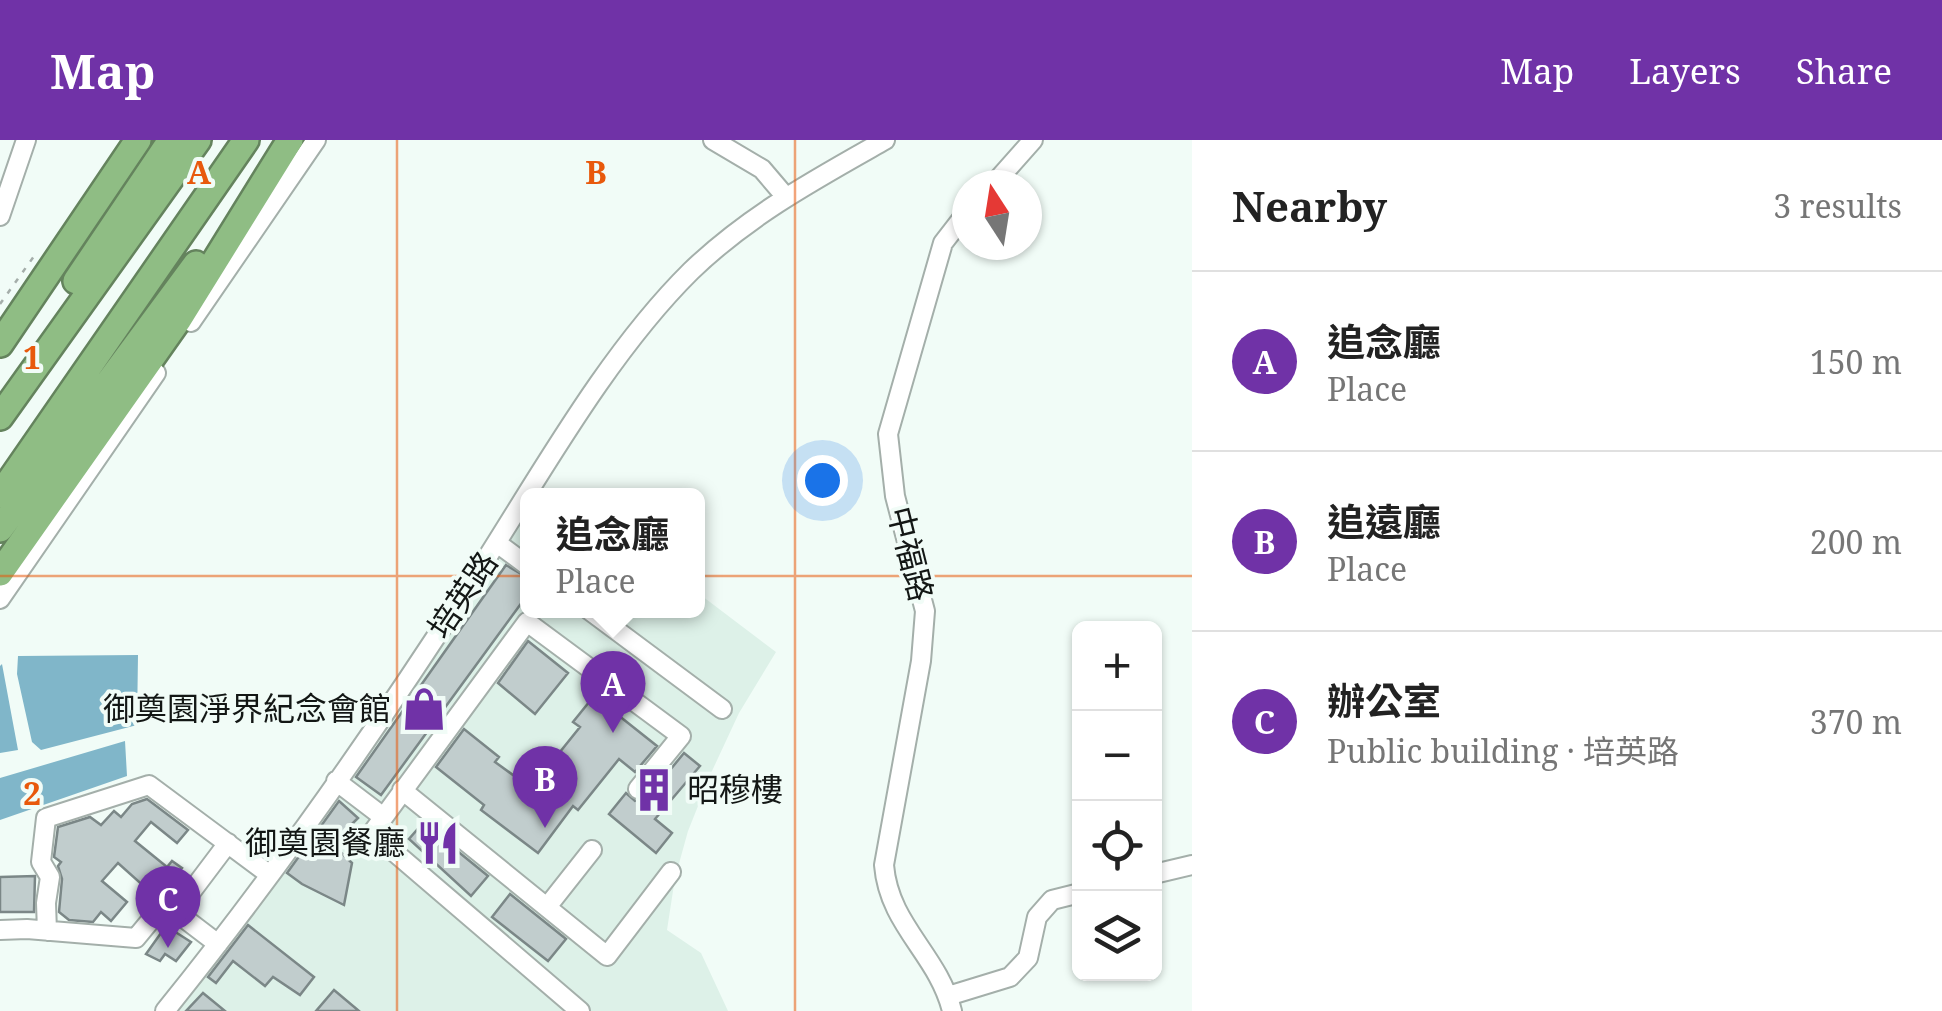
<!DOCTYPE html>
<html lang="en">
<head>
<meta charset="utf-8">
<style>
	:root { --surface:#fff; --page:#f2f2f2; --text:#222; --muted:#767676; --line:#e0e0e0; --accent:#7032a7 }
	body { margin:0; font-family:"Noto Serif","Noto Sans TC",serif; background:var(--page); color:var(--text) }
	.controls { position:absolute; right:30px; bottom:30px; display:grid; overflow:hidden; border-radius:15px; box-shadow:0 2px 8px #0004 }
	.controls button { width:90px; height:90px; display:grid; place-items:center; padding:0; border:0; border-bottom:2px solid var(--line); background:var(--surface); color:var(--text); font:50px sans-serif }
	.compass { position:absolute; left:952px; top:30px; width:90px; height:90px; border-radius:50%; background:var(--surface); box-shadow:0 2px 8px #0004; rotate:348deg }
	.you { position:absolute; left:822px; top:340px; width:35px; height:35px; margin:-25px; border:8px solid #fff; border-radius:50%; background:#1a73e8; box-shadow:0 0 0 15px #1a73e833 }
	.badge { display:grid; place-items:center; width:65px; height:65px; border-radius:50%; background:var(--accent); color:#fff; font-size:32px; font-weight:700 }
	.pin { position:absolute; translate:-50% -82px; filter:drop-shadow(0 2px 5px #0008) }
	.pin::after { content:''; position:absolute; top:52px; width:35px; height:30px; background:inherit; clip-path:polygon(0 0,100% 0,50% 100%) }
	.popup { position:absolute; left:520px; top:348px; width:185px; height:130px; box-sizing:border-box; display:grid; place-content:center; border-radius:15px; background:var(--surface); filter:drop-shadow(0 2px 8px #0005); font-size:32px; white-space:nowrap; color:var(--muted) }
	.popup b { font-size:38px; color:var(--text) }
	.popup::after { content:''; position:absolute; left:50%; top:100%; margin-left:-20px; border:20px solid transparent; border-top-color:var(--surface) }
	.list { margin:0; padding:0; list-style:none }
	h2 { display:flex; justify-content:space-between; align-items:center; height:130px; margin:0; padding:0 40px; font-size:42px }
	h2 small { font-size:32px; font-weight:400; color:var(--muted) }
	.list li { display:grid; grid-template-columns:65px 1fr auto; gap:30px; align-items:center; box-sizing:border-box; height:180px; padding:0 40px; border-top:2px solid var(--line) }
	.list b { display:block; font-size:38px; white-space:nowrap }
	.list p { margin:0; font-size:32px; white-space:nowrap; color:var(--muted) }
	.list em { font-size:32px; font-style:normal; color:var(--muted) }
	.icon { flex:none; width:55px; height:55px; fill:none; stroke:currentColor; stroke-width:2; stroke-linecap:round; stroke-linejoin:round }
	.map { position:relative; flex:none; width:1192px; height:871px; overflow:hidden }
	header { display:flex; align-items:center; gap:60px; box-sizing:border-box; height:140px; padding:0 50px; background:var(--accent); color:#fff }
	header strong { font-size:48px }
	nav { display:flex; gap:55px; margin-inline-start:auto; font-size:35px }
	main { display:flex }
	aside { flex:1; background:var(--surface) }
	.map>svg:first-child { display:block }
</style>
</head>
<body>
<header>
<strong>Map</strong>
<nav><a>Map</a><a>Layers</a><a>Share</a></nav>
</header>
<main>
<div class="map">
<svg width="1192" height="871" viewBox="0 0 1192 871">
	<rect width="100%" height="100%" fill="#f1fcf7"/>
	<!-- built -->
	<path fill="#ddf1e8" d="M 528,369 L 528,470 L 698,470 L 698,453 L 776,512 L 739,573 L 712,631 L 688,691 L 675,738 L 667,790 L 701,813 L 728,871 L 174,871 L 246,777 Z"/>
	<!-- water -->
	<path fill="#80b6c9" d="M 138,515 L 137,585 L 41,610 L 32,602 L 17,534 L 18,516 Z
		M 2,524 L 18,610 L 0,613 L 0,526 Z
		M 125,601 L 127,636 L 0,680 L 0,638 Z"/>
	<!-- building -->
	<path fill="#c1cdcd" stroke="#7b8787" stroke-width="2.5" d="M 506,425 L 528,438 L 528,454 L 381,655 L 356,637 Z
		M 528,501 L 568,533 L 535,574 L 498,543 Z
		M 594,556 L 657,606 L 635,632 L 619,619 L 578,670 L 573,666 L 538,713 L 481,670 L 484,665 L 436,627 L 464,589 L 499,617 L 495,622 L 531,648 L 580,587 L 573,582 Z
		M 684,613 L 700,626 L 655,679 L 672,693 L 656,713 L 609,674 L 626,653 L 635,661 L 647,658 Z
		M 147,659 L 188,690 L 177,703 L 151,682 L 135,701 L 167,727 L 172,721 L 182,728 L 157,758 L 118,723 L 102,741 L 127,762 L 111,781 L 101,772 L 93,782 L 69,780 L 59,772 L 62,739 L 58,726 L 61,722 L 54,717 L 58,687 L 90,677 L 101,685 L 114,671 L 121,677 L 132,664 Z
		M 339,661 L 358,678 L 332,704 L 352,723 L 344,765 L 302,744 L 287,733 Z
		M 423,683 L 488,736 L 471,756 L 409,699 Z
		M 35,736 L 34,772 L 0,772 L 0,737 Z
		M 510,754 L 566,799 L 548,821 L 492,777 Z
		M 248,785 L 314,837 L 300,855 L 273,837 L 265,846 L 233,821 L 216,843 L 208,837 Z
		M 166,786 L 191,802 L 176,821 L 165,814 L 160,821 L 146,814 Z
		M 334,850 L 359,871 L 316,871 Z
		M 203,853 L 225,871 L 186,871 Z"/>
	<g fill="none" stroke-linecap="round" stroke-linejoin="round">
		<!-- minor casing -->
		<g stroke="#a4afaa" stroke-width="22">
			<path id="minor" d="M 713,0 L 762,29 L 785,56
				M 993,45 L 1033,0
				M 0,76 L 26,0
				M 191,182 L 316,0
				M 497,403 L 528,426
				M 0,459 L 156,233
				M 589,470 L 722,569
				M 336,641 L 382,676
				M 402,650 L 607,816 L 671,732
				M 1154,734 L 1192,725
				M 547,767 L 592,710
				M 176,772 L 228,703
				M 0,790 L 27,789 L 136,798 L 155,775 L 176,772 L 218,804
				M 47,791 L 46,763 L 50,737 L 41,722 L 46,678 L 149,645 L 270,735
				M 948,856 L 1010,837 L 1028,818 L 1037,777 L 1052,760 L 1080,753
				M 165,871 C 274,736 375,592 469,446 C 536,343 604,217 691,131 C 749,75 816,39 885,0
				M 580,871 L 372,693 L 527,482 L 681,596 L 638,649
				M 952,871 C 938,814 889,786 884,725 L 921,521 L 925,471 L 895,356 L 888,294 L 943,103 L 967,72"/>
		</g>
		<!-- highway casing -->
		<g stroke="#64835d" stroke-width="30">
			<path id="highway" d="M 76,141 L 171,0
				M 0,204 L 138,0
				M 0,277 L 198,0
				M 0,355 L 246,0
				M 0,389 L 196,124
				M 0,433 L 179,179 L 290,0"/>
		</g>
		<!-- path -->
		<path stroke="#a5aeaa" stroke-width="2.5" stroke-dasharray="5 8" stroke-linecap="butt" d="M 0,164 L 37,112"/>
		<!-- minor -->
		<use href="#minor" stroke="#fff" stroke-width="18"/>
		<!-- highway -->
		<use href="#highway" stroke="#8fbd84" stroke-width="25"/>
	</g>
	<!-- grid -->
	<path fill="none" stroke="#e8590c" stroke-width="2.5" stroke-opacity="0.55" d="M 397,0 L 397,871M 795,0 L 795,871M 0,436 L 1192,436"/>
	<!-- icons -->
	<defs>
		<g id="shop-bare" transform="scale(3.45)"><path d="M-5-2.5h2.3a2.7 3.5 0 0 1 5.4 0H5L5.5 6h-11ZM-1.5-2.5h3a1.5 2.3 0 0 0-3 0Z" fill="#7032a7" stroke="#f1fcf7" stroke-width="2.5" paint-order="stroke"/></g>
		<g id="building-bare" transform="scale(3.45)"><path d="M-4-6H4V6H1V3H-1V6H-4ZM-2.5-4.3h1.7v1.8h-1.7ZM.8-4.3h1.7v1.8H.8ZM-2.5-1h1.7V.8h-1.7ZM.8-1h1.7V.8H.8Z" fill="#7032a7" stroke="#f1fcf7" stroke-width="2.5" paint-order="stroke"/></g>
		<g id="restaurant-bare" transform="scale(3.45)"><path d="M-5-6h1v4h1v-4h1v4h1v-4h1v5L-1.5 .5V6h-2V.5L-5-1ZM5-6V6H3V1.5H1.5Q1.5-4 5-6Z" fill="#7032a7" stroke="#f1fcf7" stroke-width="2.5" paint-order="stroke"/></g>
	</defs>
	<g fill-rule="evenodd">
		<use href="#shop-bare" x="424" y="569"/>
		<use href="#building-bare" x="654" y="650"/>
		<use href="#restaurant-bare" x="438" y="703"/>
	</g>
	<g text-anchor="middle" stroke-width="8" stroke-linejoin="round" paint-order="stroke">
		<!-- street labels -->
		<g font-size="32" fill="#131715" stroke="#f1fcf7">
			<text transform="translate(910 414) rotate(76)" y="11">中福路</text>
			<text transform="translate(463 455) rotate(-56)" y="11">培英路</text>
		</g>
		<!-- poi labels -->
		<g font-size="32" fill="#131715" stroke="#f1fcf7" text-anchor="end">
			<text x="391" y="580">御奠園淨界紀念會館</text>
			<text x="687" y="661" text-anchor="start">昭穆樓</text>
			<text x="405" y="714">御奠園餐廳</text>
		</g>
	</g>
	<g font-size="32" text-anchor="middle" font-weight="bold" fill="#e8590c" stroke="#f1fcf7" stroke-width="8" stroke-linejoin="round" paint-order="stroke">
		<text x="199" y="44">A</text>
		<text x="596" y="44">B</text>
		<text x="32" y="229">1</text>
		<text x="32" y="665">2</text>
	</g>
</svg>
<div class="controls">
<button>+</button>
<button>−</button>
<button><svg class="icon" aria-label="locate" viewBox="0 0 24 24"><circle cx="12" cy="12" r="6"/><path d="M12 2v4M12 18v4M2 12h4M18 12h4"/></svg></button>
<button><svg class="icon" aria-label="layers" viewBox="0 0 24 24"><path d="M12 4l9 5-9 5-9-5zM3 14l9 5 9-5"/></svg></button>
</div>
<svg class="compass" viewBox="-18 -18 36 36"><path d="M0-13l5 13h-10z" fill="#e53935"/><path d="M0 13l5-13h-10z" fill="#767676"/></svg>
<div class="you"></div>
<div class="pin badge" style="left:613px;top:593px">A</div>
<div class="popup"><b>追念廳</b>Place</div>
<div class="pin badge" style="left:545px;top:688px">B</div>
<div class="pin badge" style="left:168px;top:808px">C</div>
</div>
<aside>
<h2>Nearby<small>3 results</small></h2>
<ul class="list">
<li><span class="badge">A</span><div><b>追念廳</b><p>Place</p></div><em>150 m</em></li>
<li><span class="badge">B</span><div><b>追遠廳</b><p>Place</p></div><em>200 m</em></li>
<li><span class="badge">C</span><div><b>辦公室</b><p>Public building · 培英路</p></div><em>370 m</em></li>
</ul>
</aside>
</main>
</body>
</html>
